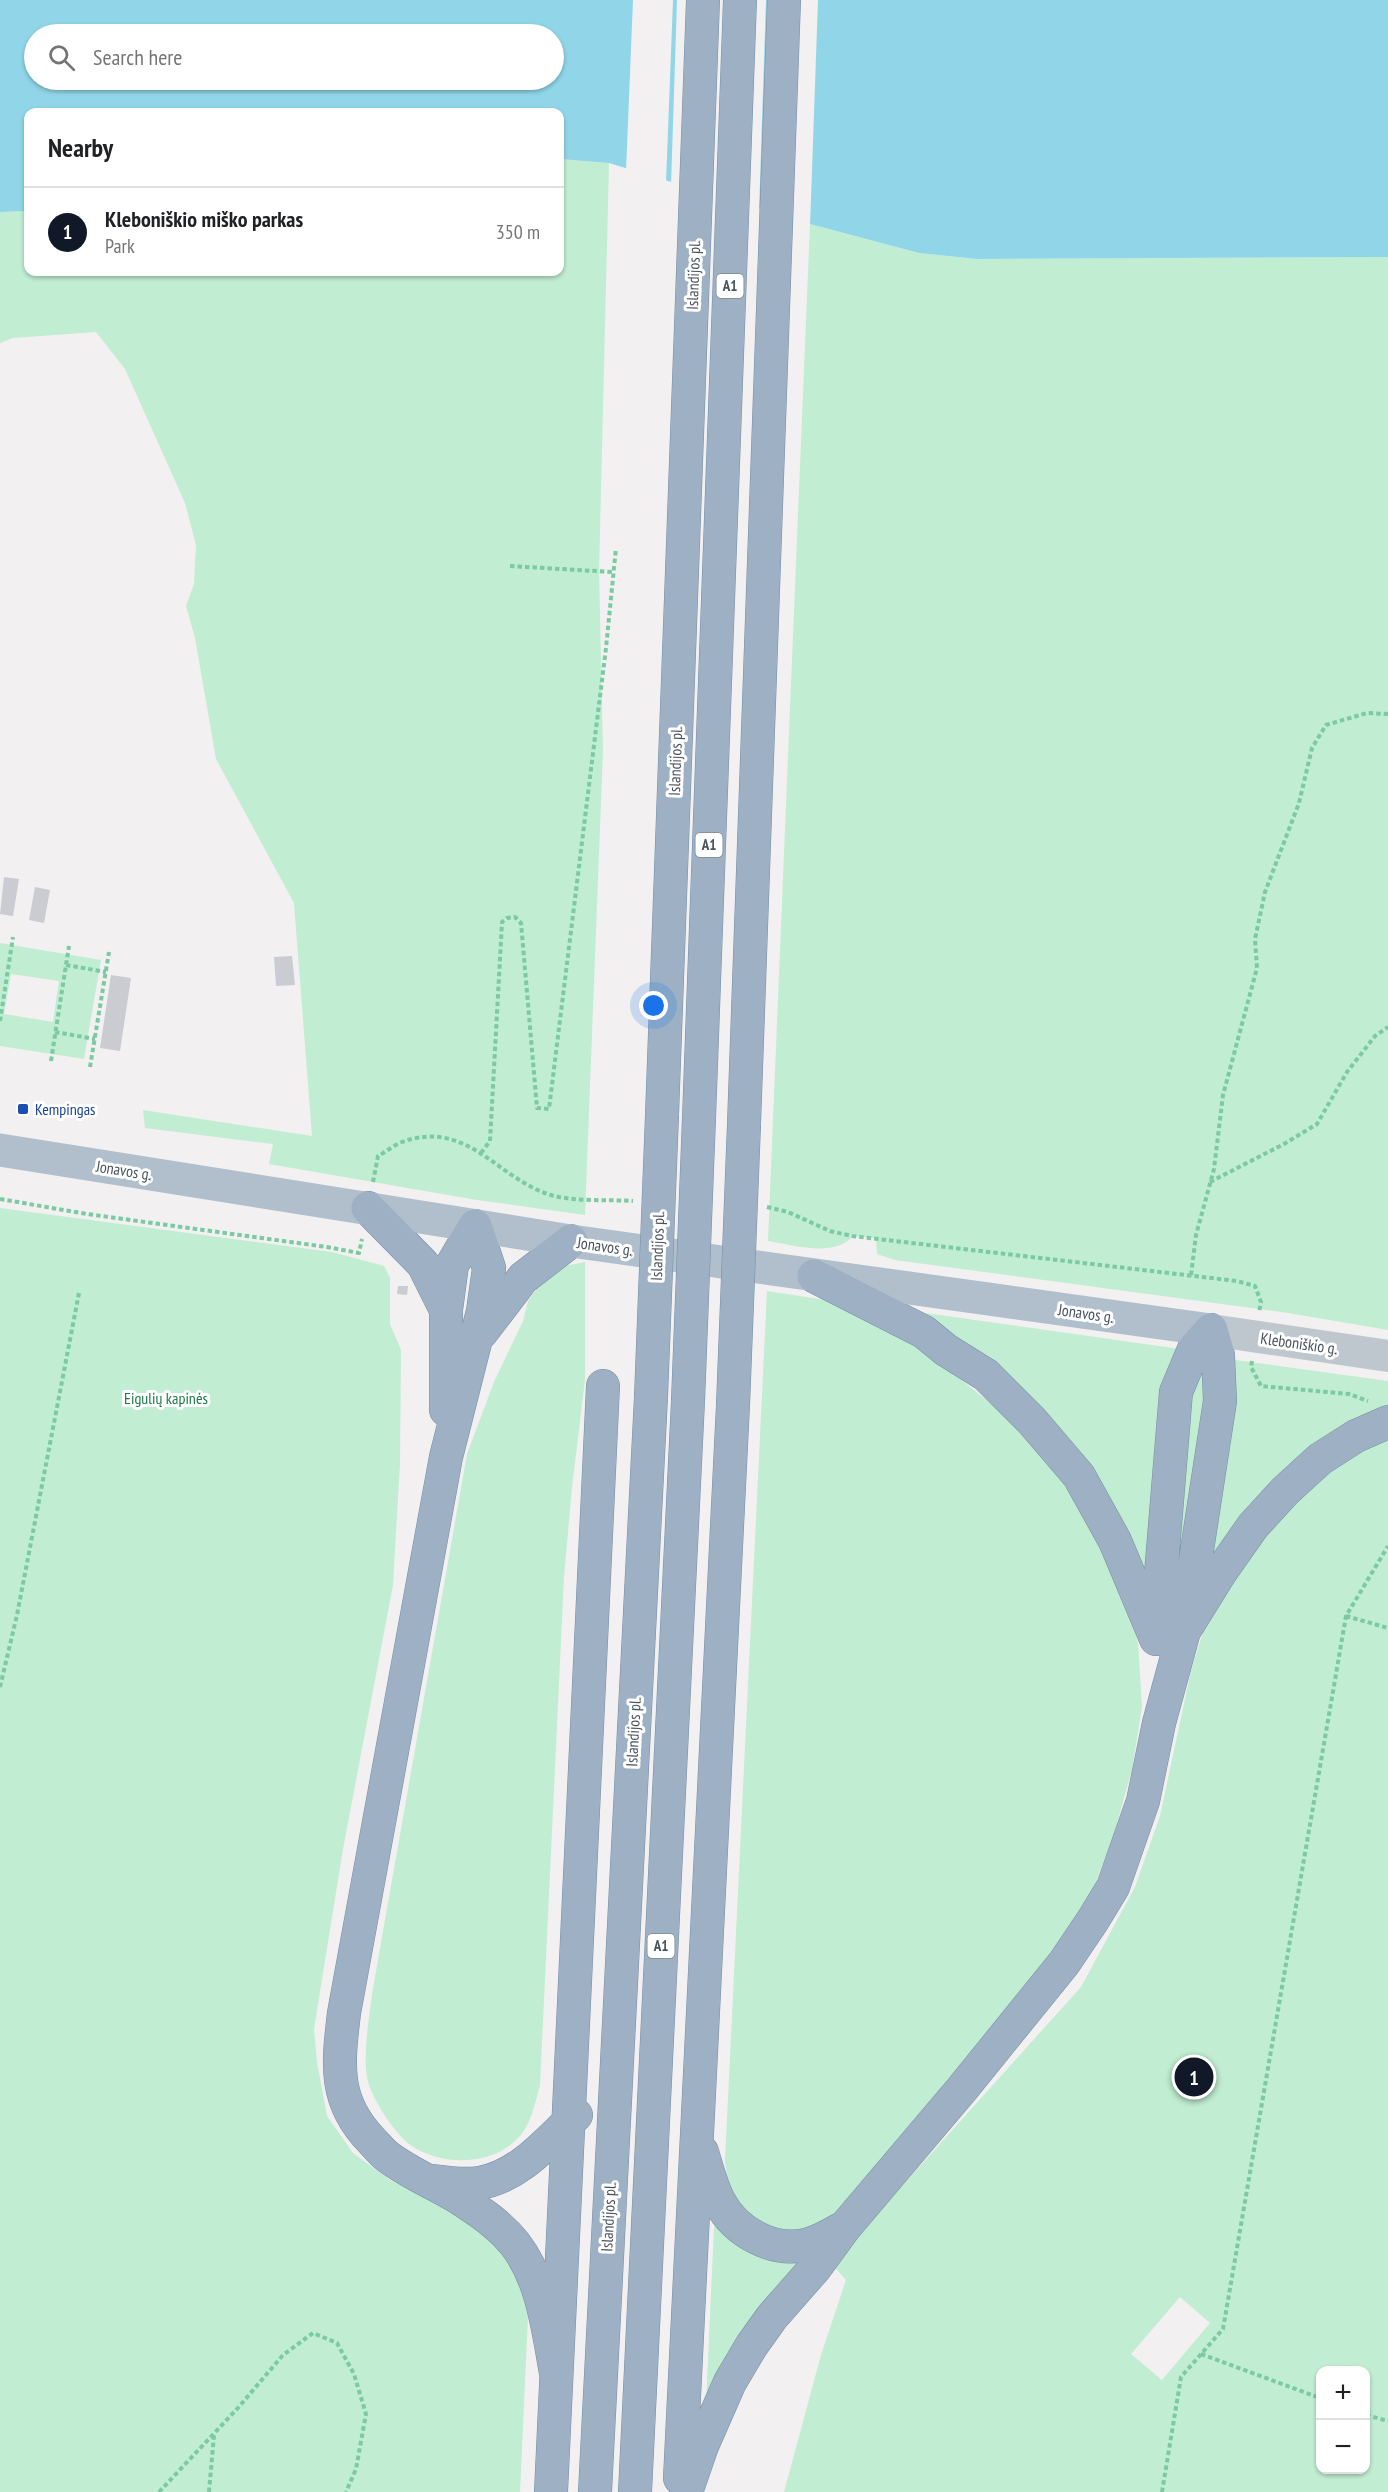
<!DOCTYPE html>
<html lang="en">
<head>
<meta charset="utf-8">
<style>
	:root { --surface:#fff; --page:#f2f2f2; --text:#202124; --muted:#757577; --line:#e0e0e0; --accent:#111827 }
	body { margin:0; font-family:"PT Sans Narrow",sans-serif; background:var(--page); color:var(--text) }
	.controls { position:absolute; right:18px; bottom:18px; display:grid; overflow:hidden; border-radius:12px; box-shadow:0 2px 4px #0004 }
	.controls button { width:54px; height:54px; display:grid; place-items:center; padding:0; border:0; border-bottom:2px solid var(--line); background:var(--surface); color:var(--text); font:30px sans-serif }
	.you { position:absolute; left:654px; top:1006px; width:21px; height:21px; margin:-15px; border:4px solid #fff; border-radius:50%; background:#1a73e8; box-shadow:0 0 0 9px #1a73e833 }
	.badge { display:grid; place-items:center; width:39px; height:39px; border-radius:50%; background:var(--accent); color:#fff; font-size:20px; font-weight:700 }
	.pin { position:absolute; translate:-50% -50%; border:3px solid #fff; box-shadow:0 2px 6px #0006 }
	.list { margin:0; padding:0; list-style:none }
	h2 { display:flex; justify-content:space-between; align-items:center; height:78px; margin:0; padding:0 24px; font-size:26px }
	h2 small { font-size:20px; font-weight:400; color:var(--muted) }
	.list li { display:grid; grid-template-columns:39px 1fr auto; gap:18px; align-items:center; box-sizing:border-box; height:90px; padding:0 24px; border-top:2px solid var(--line) }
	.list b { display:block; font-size:22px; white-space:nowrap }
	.list p { margin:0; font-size:20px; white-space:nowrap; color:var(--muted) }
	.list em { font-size:20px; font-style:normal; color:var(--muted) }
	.icon { flex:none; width:33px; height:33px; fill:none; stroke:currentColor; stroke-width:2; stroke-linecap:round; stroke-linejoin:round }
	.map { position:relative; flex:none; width:1388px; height:2492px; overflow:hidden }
	.search { position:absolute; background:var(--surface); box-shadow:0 2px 4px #0004; left:24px; top:24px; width:540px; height:66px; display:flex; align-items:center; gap:15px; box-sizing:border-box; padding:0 21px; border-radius:33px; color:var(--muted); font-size:22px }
	.panel { position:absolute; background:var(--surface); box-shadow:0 2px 4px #0004; left:24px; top:108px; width:540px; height:168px; border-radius:12px }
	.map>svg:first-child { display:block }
</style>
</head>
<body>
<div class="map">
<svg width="1388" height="2492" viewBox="0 0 1388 2492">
	<rect width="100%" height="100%" fill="#f2f0f0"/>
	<!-- green -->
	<path fill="#c1edd2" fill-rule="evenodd" d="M 560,159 L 609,163 L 599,571 L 603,750 L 585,1215 L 477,1200 L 269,1164 L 273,1144 L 145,1128 L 143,1110 L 312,1136 L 294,903 L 216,759 L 195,638 L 186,606 L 194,584 L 196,545 L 185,503 L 125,369 L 96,332 L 13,338 L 0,343 L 0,212 L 28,211 L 28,272 L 560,272 Z
		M 810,224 L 919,253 L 977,259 L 1388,257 L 1388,1330 L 1282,1312 L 895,1260 L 877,1254 L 876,1238 L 853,1236 C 834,1258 793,1245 768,1241 Z
		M 0,943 L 101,960 L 84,1059 L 0,1046 ZM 11,974 L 59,981 L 53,1022 L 4,1014 Z
		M 0,1208 L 332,1252 L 384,1266 L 390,1278 L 390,1324 L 401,1350 L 400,1463 L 393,1585 L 343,1849 L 314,2029 L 317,2062 L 327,2116 L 353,2153 L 390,2180 L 465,2217 L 503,2252 L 520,2282 L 528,2316 L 520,2492 L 0,2492 Z
		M 585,1262 L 585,1380 L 572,1487 L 564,1577 L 540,2085 C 535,2103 531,2126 517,2139 C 492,2165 445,2166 415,2148 C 397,2138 370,2097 367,2077 C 363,2051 369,2021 372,1994 L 467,1454 L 494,1382 L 523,1321 L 528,1301 L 540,1284 L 560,1267 Z
		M 767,1291 L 845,1303 L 922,1348 L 1026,1432 L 1069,1480 L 1123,1587 L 1138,1643 L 1142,1707 L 1132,1769 L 1113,1838 L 1088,1902 L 1058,1945 L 840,2212 L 806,2232 L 767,2229 L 737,2204 L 728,2185 L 725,2161 Z
		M 918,1312 L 1180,1349 L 1152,1597 L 1111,1514 Z
		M 1235,1360 L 1388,1381 L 1388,1414 L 1201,1572 Z
		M 1194,1369 L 1211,1371 L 1184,1558 L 1177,1563 Z
		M 1388,1433 L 1388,2492 L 784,2492 L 821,2355 L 846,2280 L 832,2264 L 1081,1987 L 1135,1887 L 1160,1816 L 1191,1671 L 1211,1606 L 1286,1501 ZM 1180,2297 L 1210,2323 L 1162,2380 L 1131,2354 ZM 1320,2370 L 1366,2370 L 1366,2470 L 1320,2470 Z
		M 716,2223 L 806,2255 L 706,2404 L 714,2227 Z"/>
	<!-- water -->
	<path fill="#90d6e8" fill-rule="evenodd" d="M 0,0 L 1388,0 L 1388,257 L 977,259 L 919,253 L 810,224 L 609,163 L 560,159 L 560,112 L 28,112 L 28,211 L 0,212 ZM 34,34 L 554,34 L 554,80 L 34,80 Z"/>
	<!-- pier -->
	<path fill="#f2f0f0" d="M 633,0 L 673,0 L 666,183 L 626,171 Z
		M 677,0 L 766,0 L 759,212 L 671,185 Z
		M 770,0 L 818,0 L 810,227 L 763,213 Z"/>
	<!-- building -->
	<path fill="#caccd2" d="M 4,877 L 19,879 L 13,916 L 0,914 Z
		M 35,887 L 50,890 L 44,923 L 29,920 Z
		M 292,956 L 295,985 L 276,986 L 274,957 Z
		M 111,975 L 131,978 L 120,1051 L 100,1048 Z
		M 398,1286 L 408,1286 L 407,1295 L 397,1294 Z"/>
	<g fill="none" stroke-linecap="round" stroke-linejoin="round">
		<!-- trunk casing -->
		<g stroke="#758ea8" stroke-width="34">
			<path id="trunk" d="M 662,1115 L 703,0
				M 699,1118 L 740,0
				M 744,1124 L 784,0
				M 368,1208 L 423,1264 L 446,1310
				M 475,1226 L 489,1268 L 483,1311 L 446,1457 L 344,2013 C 338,2064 333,2101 372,2141 C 377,2146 382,2153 388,2157 C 409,2173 436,2184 459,2198 C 480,2212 499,2224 515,2244 C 543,2280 548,2330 556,2373
				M 814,1276 L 924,1332 L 946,1350 L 986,1375 L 1032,1421 L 1079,1476 L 1115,1541 L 1156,1639
				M 481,1333 L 523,1278 L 571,1241
				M 446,1410 L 446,1310 L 452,1265 L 475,1226
				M 1187,1615 L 1220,1401 L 1218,1355 L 1211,1330
				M 1156,1634 L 1176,1392 L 1194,1349 L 1211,1330
				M 702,2152 C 707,2168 711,2186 719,2201 C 735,2232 774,2254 809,2244 C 821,2241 833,2233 843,2228
				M 433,2181 C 448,2183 464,2185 479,2183 C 519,2177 548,2141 576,2115
				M 680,2478 L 733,1405
				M 551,2492 L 603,1386
				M 595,2492 L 651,1397
				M 635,2492 L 688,1401
				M 686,2492 L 702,2446 L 730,2382 L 752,2345 L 772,2317 L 815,2268 L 845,2227 L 962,2089 L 1064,1963 L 1093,1920 L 1113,1887 L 1143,1801 L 1159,1723 L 1184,1631 L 1220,1573 L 1253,1526 L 1285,1491 L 1320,1459 L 1356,1436 L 1388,1422"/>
		</g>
		<!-- path -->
		<path stroke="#7bcaa3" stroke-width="4" stroke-dasharray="4.5 3" stroke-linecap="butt" d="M 510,566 L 612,572
			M 66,965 L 106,972
			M 0,1021 L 13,937
			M 55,1032 L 95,1039
			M 51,1061 L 69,946
			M 90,1067 L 109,952
			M 481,1153 L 490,1141 L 502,922 L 507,918 L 515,917 L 521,923 L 537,1108 L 549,1109 L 606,648 L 616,548
			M 373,1182 L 378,1156 C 386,1152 394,1145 402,1142 C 464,1120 492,1171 542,1192 C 569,1203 604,1199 633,1201
			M 1210,1182 L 1284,1144 L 1317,1124 L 1347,1072 L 1375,1036 L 1388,1027
			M 0,1199 L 87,1214 L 327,1247 L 359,1253 L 362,1239
			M 767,1207 L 788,1212 L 830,1231 L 852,1236 L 1237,1281 L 1255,1286 L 1261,1302 L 1259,1312
			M 1191,1275 L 1196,1235 L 1214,1169 L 1223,1095 L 1257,968 L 1255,939 L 1265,892 L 1299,803 L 1312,748 L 1326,725 L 1367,713 L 1388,714
			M 1252,1361 L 1251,1367 L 1261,1386 L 1349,1394 L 1368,1401
			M 1346,1616 L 1388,1628
			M 0,1687 L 17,1615 L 79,1293
			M 1201,2354 L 1320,2398
			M 1366,2415 L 1388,2421
			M 159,2492 L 237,2409 L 283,2355 L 313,2333 L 337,2343 L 354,2374 L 366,2414 L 356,2469 L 346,2492
			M 209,2492 L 214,2435
			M 1162,2492 L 1181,2377 L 1223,2329 L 1346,1616 L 1388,1546"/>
		<!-- tertiary -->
		<path stroke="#bfc7ce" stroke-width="32" d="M 1211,1330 L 1388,1356"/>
		<!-- primary -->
		<path stroke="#b1bfcd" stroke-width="33" d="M 0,1150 L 571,1241 L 1211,1330"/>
		<!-- trunk -->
		<use href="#trunk" stroke="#9eb1c4" stroke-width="33"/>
		<!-- trunk-bridge casing -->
		<g stroke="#758ea8" stroke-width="34" stroke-linecap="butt">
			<path id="trunk-bridge" d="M 651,1397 L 662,1115
				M 688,1401 L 699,1118
				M 733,1405 L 744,1124"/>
		</g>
		<!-- trunk-bridge -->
		<use href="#trunk-bridge" stroke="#9eb1c4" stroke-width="33"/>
	</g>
	<!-- markers -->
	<rect fill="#1a4fb4" stroke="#fff" stroke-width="2" x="17" y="1103" width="12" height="12" rx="3"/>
	<g text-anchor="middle" stroke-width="6" stroke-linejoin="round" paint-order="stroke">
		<!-- shield labels -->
		<g fill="#fff" stroke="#80878e" stroke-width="1.5">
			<rect x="716.5" y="274" width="27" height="24" rx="4.5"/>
			<rect x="695.5" y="833" width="27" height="24" rx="4.5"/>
			<rect x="647.5" y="1934" width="27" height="24" rx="4.5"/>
		</g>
		<g font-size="15" font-weight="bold" fill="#49535d">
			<text x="730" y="291">A1</text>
			<text x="709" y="850">A1</text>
			<text x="661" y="1951">A1</text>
		</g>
		<!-- street labels -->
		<g font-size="16" fill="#49535d" stroke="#fff">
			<text transform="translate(693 275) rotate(-88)" y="6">Islandijos pl.</text>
			<text transform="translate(675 761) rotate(-88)" y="6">Islandijos pl.</text>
			<text transform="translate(124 1170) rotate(9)" y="6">Jonavos g.</text>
			<text transform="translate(605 1246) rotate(8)" y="6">Jonavos g.</text>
			<text transform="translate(657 1246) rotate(-88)" y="6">Islandijos pl.</text>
			<text transform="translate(1086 1313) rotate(8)" y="6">Jonavos g.</text>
			<text transform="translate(1299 1343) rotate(8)" y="6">Kleboniškio g.</text>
			<text transform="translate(633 1732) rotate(-87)" y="6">Islandijos pl.</text>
			<text transform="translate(608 2217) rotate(-87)" y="6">Islandijos pl.</text>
		</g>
		<!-- transit labels -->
		<g font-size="16" fill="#164399" stroke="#fff" text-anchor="start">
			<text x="35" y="1115">Kempingas</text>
		</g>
		<!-- park labels -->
		<g font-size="16" fill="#1c7b4b" stroke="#fff">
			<text x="166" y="1404">Eigulių kapinės</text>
		</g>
	</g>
</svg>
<div class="controls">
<button>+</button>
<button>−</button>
</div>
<div class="you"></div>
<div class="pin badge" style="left:1194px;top:2077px">1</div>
<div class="search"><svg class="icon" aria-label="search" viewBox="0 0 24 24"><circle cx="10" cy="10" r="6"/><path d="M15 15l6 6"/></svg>Search here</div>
<section class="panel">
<h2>Nearby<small></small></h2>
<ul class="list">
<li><span class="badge">1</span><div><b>Kleboniškio miško parkas</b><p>Park</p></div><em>350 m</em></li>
</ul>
</section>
</div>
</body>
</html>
